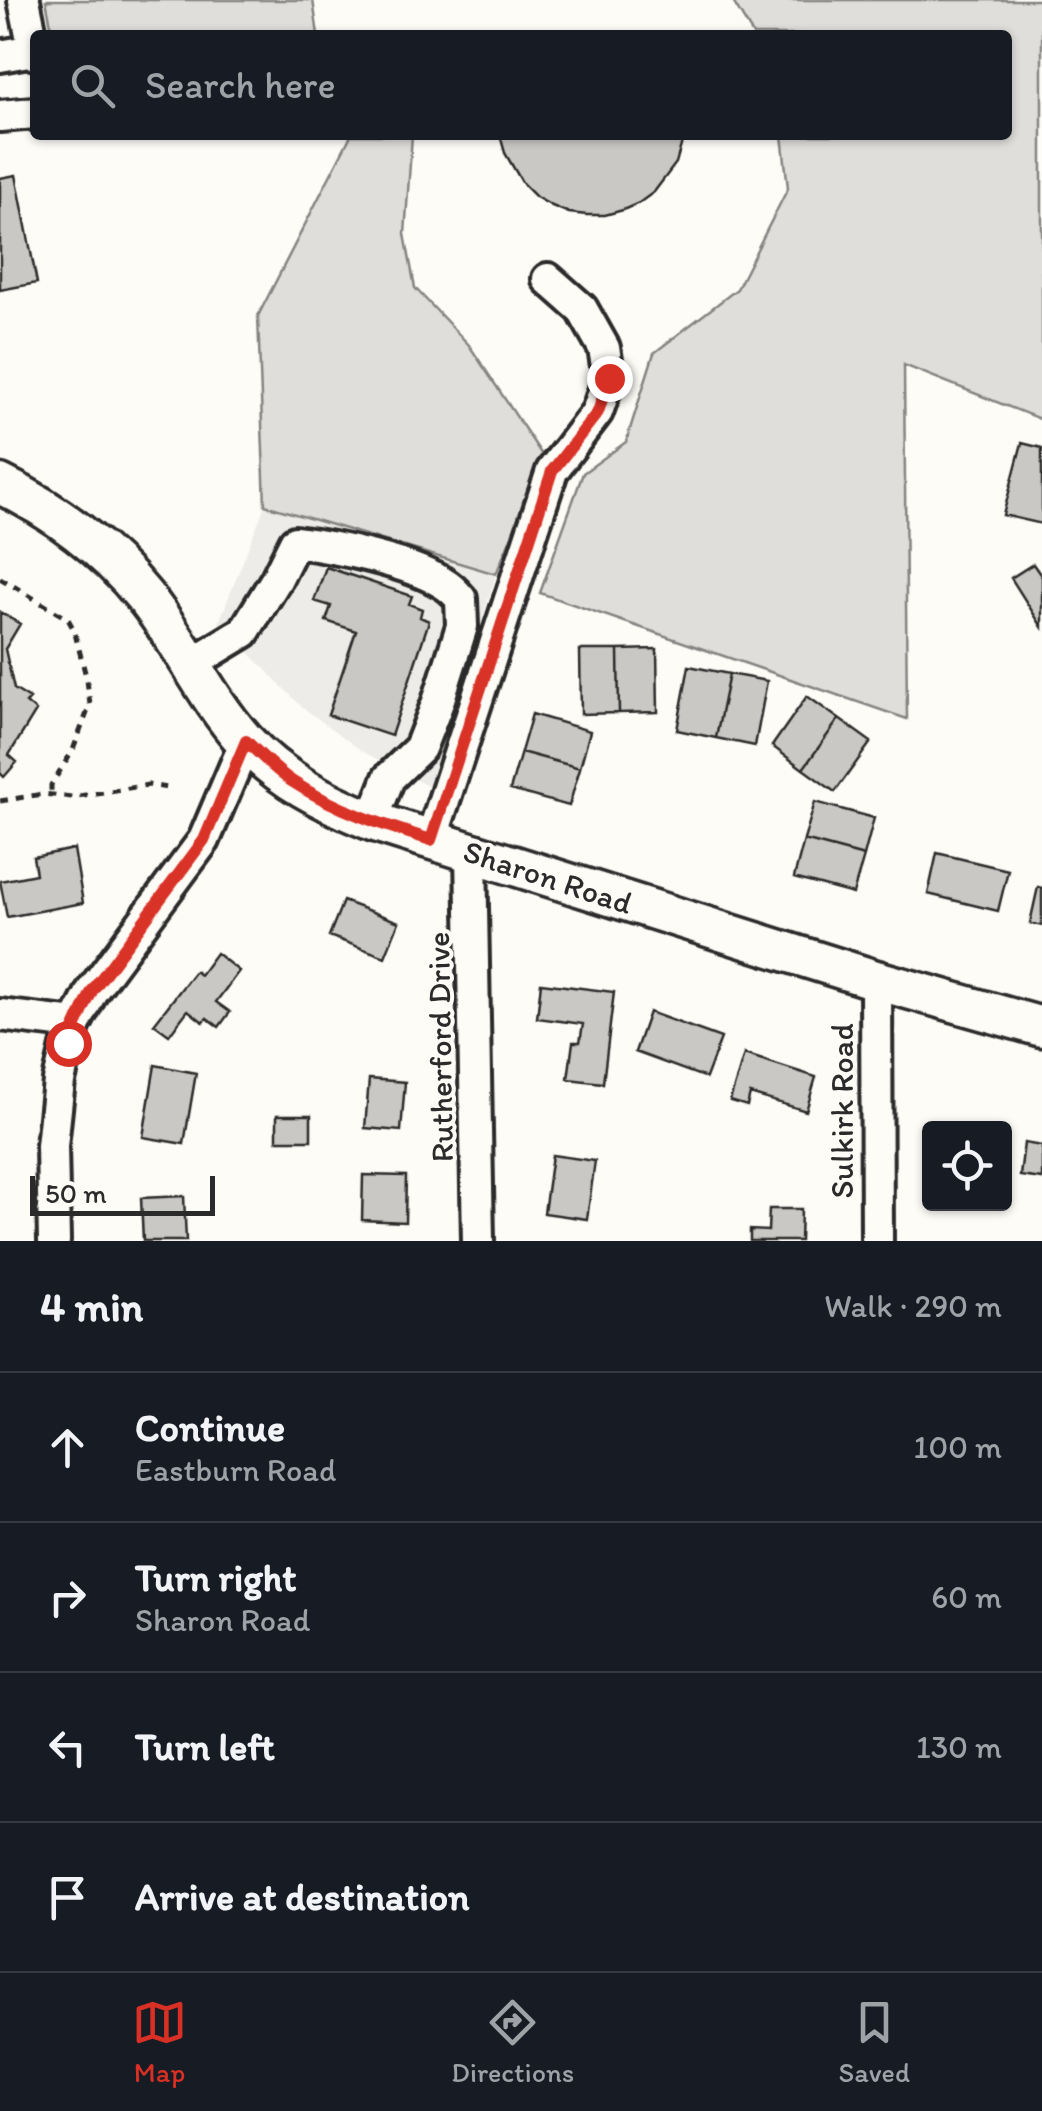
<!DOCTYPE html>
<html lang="en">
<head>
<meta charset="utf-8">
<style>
	:root { --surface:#171b24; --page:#20242c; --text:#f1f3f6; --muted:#9ea1a6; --line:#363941; --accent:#d93025 }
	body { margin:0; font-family:Itim,sans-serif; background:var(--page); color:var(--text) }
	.controls { position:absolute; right:30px; bottom:30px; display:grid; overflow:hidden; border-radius:10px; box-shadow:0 2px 8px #0004 }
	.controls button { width:90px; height:90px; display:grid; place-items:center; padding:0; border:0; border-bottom:2px solid var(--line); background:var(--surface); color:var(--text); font:50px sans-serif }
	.scale { position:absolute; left:30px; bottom:25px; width:185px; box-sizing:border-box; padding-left:10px; border:5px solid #2b2b2b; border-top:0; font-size:28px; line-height:35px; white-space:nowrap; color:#2b2b2b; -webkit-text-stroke:8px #fdfcf7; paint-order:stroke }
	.stop { position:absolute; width:30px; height:30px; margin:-22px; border:8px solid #d93025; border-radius:50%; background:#fff }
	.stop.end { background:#d93025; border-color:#fff; box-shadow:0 2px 10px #0008 }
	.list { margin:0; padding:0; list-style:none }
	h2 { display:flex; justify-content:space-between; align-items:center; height:130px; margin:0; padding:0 40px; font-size:42px }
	h2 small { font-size:32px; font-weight:400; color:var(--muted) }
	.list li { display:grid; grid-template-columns:65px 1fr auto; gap:30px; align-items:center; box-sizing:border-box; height:150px; padding:0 40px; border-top:2px solid var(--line) }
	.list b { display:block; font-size:38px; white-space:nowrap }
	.list p { margin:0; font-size:32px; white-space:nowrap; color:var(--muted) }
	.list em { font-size:32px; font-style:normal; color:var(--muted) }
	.icon { flex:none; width:55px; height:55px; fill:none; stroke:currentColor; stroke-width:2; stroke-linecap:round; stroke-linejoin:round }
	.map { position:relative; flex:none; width:1042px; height:1241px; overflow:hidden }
	.search { position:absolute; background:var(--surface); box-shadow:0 2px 8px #0004; left:30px; right:30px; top:30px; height:110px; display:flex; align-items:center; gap:25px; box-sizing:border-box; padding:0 35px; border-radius:10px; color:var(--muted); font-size:38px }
	.sheet { height:730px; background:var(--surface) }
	nav { display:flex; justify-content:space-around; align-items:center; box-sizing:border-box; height:140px; border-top:2px solid var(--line); background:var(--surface); font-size:28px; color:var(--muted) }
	nav a { display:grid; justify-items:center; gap:5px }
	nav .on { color:var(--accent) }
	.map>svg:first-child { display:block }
</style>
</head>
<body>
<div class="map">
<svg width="1042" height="1241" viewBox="0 0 1042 1241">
	<rect width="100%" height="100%" fill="#fdfcf7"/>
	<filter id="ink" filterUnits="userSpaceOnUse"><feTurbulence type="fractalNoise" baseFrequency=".01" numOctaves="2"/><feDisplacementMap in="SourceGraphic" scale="20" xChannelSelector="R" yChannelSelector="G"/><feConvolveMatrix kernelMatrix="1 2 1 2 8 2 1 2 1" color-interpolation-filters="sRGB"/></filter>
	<g filter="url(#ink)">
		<!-- built -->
		<path fill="#edece8" d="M 265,505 L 496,574 L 431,788 L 362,751 L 302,707 L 219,622 Z"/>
		<!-- green -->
		<path fill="#dfdeda" stroke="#858482" stroke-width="2.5" d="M 46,0 L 313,0 L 318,35 L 53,35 Z
			M 732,0 L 1042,0 L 1042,420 L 904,365 L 907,719 L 540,593 L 583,473 L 626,442 L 654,353 L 737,289 L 788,188 L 782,135 L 1007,135 L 1007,35 L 753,35 Z
			M 351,135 L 412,135 L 405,234 L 415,288 L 469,345 L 544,458 L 496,574 L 265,505 L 258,316 Z"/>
		<!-- building -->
		<path fill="#c9c8c4" stroke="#2b2b2b" stroke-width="2.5" d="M 500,135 L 684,135 L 676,163 L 654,192 L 639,203 L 623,210 L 605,215 L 587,215 L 569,213 L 552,206 L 536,197 L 523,184 L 505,153 Z
			M 16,175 L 37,283 L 0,290 L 0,178 Z
			M 1022,443 L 1042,448 L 1042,524 L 1003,515 Z
			M 1033,564 L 1042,577 L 1042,627 L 1011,578 Z
			M 326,567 L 412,596 L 409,604 L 422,609 L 420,617 L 429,621 L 391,736 L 328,715 L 356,631 L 326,621 L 331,606 L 314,601 Z
			M 0,612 L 20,624 L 5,649 L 14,689 L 30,699 L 26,703 L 36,711 L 9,755 L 17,762 L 4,777 L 0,773 Z
			M 657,649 L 658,712 L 619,713 L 618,650 Z
			M 580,650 L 618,650 L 619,713 L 581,714 Z
			M 689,666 L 729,674 L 716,738 L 677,730 Z
			M 729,674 L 767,681 L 755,746 L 716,738 Z
			M 807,696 L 839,719 L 803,769 L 772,746 Z
			M 532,714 L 590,731 L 580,768 L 521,752 Z
			M 839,719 L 871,742 L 835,792 L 803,769 Z
			M 521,752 L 580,768 L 569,806 L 510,790 Z
			M 815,802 L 874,818 L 864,856 L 804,840 Z
			M 804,840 L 864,856 L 853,894 L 794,878 Z
			M 74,849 L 83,903 L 7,917 L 0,881 L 36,874 L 33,857 Z
			M 937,853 L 1008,870 L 998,911 L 928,894 Z
			M 1038,887 L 1042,888 L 1042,926 L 1030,923 Z
			M 343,901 L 399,922 L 385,957 L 329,936 Z
			M 216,953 L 239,971 L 216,1002 L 230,1012 L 219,1027 L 207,1018 L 203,1022 L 188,1010 L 169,1035 L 154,1024 L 195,971 L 200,975 Z
			M 541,983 L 614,992 L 603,1083 L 568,1079 L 573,1042 L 580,1042 L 583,1024 L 537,1018 Z
			M 649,1012 L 721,1038 L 706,1078 L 635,1052 Z
			M 744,1054 L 816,1077 L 806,1111 L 750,1094 L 747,1106 L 730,1101 Z
			M 155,1065 L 196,1073 L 184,1144 L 143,1137 Z
			M 369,1079 L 405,1082 L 401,1131 L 365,1128 Z
			M 277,1115 L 311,1115 L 311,1140 L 277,1140 Z
			M 1024,1143 L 1042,1146 L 1042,1179 L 1020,1176 Z
			M 552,1155 L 595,1161 L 587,1219 L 544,1213 Z
			M 363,1175 L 406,1176 L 405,1222 L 362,1220 Z
			M 184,1196 L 186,1241 L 143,1241 L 141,1198 Z
			M 769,1209 L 801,1209 L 800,1241 L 750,1241 L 750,1230 L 768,1231 Z"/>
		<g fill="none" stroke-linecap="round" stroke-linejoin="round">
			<!-- minor casing -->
			<g stroke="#2b2b2b" stroke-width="38">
				<path id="minor" d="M 24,0 L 35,54
					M 0,56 L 34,50
					M 0,116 L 35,113
					M 191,664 L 244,632 L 276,580 L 295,542 C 336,547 409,562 443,583 C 450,587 456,593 461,599 L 462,626 L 438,702 L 420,748 L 389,778 L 372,821
					M 431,840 L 552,471 L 597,412 L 609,378 L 604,348 L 582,309 L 548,279
					M 471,853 L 478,1241
					M 876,980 L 877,1241
					M 0,1015 L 75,1024
					M 54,1241 L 52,1146 L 59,1081 L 68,1043 L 75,1024 L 92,991 L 204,840 L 246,741"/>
			</g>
			<!-- major casing -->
			<g stroke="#2b2b2b" stroke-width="45">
				<path id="major" d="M 0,484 C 54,510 106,549 144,596 C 181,641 205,696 244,740 C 279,779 325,802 372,821 L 876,980 L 1042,1027"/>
			</g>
			<!-- path -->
			<path stroke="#2b2b2b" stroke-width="5" stroke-dasharray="8 8" stroke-linecap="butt" d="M 0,578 L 68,619 L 74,630 L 87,680 L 90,705 L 73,750 L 51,785 L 51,795
				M 0,801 L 43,794 L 72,797 L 148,785 L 174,789"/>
			<!-- minor -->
			<use href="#minor" stroke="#fdfcf7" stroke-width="30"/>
			<!-- major -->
			<use href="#major" stroke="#fdfcf7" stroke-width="38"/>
		</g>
	</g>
	<g fill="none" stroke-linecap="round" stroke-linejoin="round" filter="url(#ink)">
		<!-- route -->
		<path stroke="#d93025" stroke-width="12" d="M 68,1043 L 92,991 L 204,840 L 246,741 C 261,755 276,771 293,782 C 336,810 383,825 431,840 L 552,471 L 598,412 L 609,378"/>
	</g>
	<g text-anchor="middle" stroke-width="8" stroke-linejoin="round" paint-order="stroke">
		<!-- street labels -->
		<g font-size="32" fill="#2b2b2b" stroke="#fdfcf7">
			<text transform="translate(548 877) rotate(18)" y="11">Sharon Road</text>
			<text transform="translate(440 1047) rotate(-91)" y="11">Rutherford Drive</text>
			<text transform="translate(842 1111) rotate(-90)" y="11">Sulkirk Road</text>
		</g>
	</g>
</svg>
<div class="controls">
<button><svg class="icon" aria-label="locate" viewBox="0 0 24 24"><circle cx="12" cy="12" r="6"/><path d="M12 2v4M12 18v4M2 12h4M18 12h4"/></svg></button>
</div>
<div class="scale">50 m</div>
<div class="stop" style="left:68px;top:1043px"></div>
<div class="stop end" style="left:609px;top:378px"></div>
<div class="search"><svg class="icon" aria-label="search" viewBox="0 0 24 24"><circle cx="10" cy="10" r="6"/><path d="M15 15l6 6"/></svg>Search here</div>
</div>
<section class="sheet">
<h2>4 min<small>Walk · 290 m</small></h2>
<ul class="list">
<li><svg class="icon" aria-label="ahead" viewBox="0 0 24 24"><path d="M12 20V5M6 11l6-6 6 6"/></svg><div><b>Continue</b><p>Eastburn Road</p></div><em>100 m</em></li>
<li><svg class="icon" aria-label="right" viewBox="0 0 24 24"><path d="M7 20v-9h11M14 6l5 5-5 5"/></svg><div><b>Turn right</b><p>Sharon Road</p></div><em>60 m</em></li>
<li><svg class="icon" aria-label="left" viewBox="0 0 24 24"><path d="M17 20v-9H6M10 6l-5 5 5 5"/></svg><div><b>Turn left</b></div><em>130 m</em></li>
<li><svg class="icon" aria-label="arrive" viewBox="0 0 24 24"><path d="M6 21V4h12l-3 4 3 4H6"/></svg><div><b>Arrive at destination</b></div></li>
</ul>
</section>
<nav>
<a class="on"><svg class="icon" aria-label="map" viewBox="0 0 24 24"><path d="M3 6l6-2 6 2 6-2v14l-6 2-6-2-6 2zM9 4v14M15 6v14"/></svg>Map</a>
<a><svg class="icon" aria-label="directions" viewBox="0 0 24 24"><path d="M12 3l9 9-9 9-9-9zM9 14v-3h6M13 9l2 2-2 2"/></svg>Directions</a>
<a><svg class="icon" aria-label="saved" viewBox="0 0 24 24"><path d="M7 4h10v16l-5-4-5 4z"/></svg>Saved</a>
</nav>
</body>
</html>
